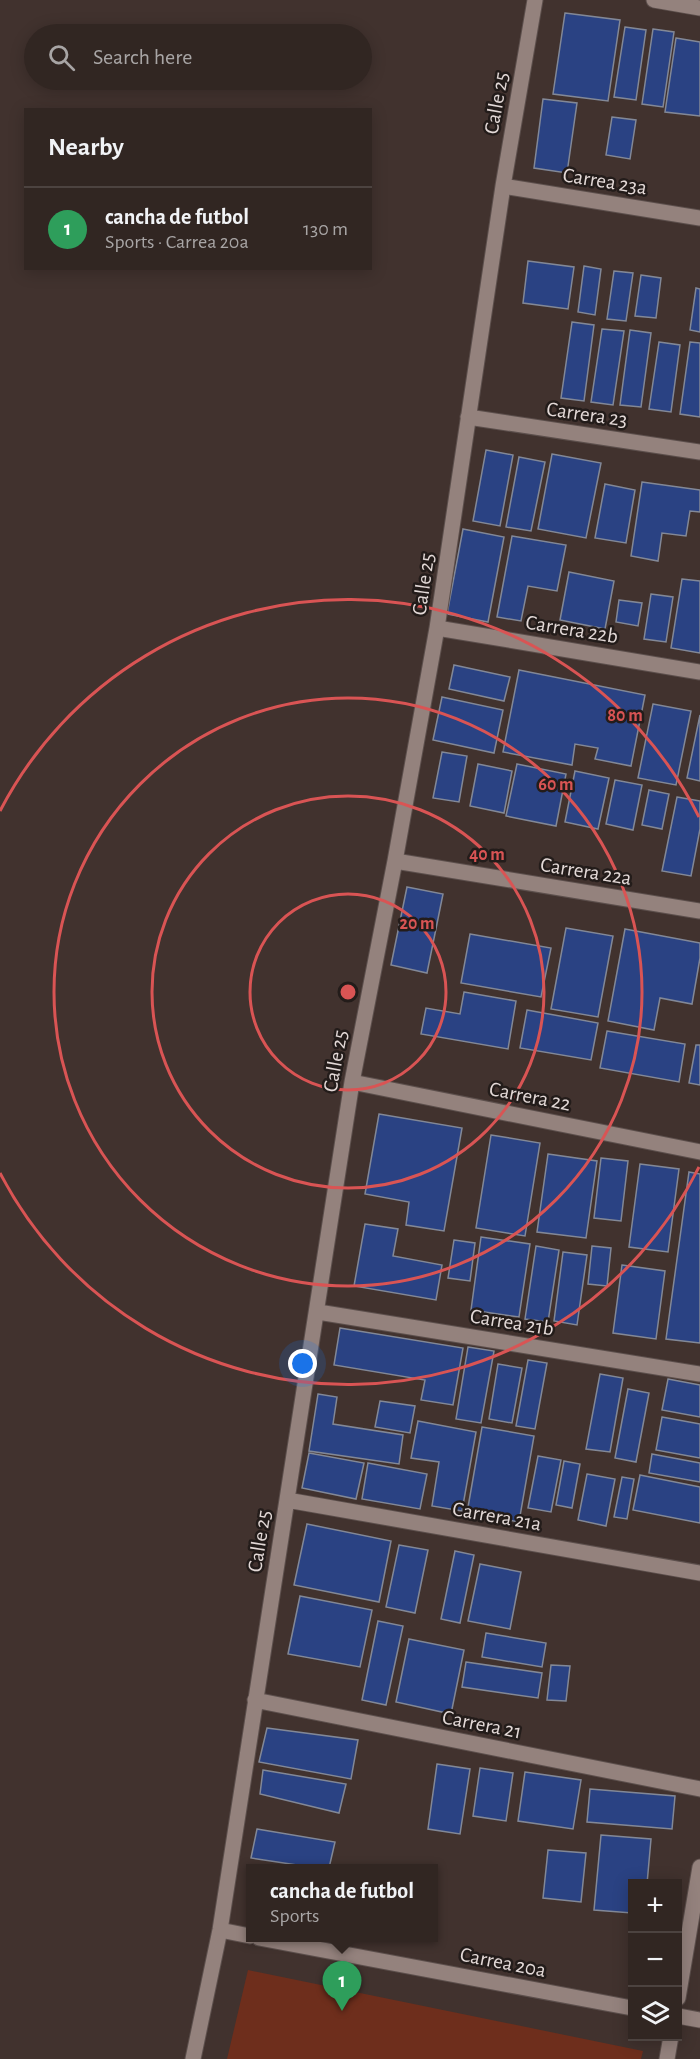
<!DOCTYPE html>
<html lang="en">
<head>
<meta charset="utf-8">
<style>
	:root { --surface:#312622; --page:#392e2a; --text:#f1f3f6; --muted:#a8a5a5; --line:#4c4340; --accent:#97b6fd }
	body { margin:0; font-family:"Alegreya Sans",sans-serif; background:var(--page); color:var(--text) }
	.controls { position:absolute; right:18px; bottom:18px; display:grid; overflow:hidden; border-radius:0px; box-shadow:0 3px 15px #0003 }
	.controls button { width:54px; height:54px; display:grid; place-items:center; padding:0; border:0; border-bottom:2px solid var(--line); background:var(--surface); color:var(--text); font:30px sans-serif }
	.you { position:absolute; left:303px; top:1364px; width:21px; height:21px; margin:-15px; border:4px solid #fff; border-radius:50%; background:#1a73e8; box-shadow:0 0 0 9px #1a73e833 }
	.badge { display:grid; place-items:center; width:39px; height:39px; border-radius:50%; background:var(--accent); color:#fff; font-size:20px; font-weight:700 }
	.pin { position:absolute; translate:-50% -50px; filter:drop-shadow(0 2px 3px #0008) }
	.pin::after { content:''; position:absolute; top:32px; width:21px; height:18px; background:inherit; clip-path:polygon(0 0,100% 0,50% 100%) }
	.popup { position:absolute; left:246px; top:1864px; width:192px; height:78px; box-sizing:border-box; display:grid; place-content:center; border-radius:0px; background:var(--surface); filter:drop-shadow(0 2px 4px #0005); font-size:20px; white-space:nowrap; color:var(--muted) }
	.popup b { font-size:22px; color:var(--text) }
	.popup::after { content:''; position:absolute; left:50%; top:100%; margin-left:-12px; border:12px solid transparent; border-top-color:var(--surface) }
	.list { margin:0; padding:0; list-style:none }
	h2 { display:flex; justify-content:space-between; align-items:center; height:78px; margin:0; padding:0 24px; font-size:26px }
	h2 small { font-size:20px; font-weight:400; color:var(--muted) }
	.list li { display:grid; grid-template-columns:39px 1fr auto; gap:18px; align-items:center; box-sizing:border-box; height:84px; padding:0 24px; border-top:2px solid var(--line) }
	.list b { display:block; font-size:22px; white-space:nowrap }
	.list p { margin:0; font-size:20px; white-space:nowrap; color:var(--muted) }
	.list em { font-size:20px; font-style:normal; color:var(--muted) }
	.icon { flex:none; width:33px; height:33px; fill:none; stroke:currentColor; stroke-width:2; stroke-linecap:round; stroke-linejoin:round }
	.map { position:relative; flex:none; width:700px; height:2059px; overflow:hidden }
	.search { position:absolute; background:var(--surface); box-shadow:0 3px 15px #0003; left:24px; top:24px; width:348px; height:66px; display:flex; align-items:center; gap:15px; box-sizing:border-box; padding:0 21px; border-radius:33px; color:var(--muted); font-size:22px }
	.panel { position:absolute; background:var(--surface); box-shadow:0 3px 15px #0003; left:24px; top:108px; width:348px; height:162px; border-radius:0px }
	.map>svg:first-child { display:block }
</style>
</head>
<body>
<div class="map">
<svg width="700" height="2059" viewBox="0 0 700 2059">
	<rect width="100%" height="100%" fill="#41322e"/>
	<!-- green -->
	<path fill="#6e2e1c" d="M 248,1970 L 643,2051 L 641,2059 L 227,2059 Z"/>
	<!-- building -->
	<path fill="#2a4283" stroke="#828897" stroke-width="1.5" d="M 565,13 L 620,20 L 608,101 L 553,94 Z
		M 625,27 L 646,30 L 636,100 L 614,97 Z
		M 653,29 L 674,32 L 663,107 L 642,104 Z
		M 676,38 L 700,42 L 700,116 L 665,112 Z
		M 543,99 L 577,103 L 567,173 L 534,168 Z
		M 612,117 L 636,120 L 630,159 L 606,155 Z
		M 528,261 L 574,267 L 568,309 L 523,303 Z
		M 584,266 L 601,269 L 595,315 L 578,312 Z
		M 614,271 L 633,273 L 626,321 L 607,319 Z
		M 641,275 L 661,278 L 656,318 L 635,316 Z
		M 696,288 L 700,289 L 700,332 L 690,330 Z
		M 572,322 L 594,325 L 584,401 L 561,398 Z
		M 602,329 L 624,331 L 613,405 L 591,402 Z
		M 630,330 L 651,333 L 641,407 L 620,405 Z
		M 659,342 L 680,345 L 671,412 L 649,409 Z
		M 690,342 L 700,343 L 700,417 L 680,414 Z
		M 486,450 L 513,455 L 500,526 L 473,521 Z
		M 552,454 L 601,463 L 586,538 L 538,529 Z
		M 519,457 L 545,462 L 531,531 L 506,527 Z
		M 642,482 L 700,490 L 700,512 L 690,511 L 686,536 L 662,533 L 658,561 L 631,556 Z
		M 605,484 L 635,490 L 626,543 L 595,538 Z
		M 463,529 L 504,537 L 488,622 L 447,614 Z
		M 512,536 L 566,545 L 557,591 L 528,586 L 521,621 L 497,617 Z
		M 569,572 L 614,581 L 605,629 L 560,620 Z
		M 682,579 L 700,581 L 700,653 L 671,648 Z
		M 651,594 L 673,597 L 666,642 L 644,639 Z
		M 619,600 L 642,603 L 638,626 L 616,622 Z
		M 454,665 L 510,677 L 504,701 L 449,689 Z
		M 519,670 L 645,695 L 631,766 L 595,759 L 598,748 L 575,744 L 572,765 L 503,752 Z
		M 442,697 L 503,710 L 494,753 L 433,740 Z
		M 653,704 L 691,711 L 676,785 L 638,778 Z
		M 700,715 L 700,781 L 687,778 Z
		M 442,752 L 467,756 L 459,802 L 433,798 Z
		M 478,764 L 512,771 L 504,813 L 470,806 Z
		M 517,764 L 566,774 L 556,826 L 506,816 Z
		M 575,771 L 609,778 L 598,829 L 565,822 Z
		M 615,780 L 642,785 L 633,830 L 606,824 Z
		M 649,790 L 669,794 L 662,829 L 642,825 Z
		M 677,797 L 700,801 L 700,829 L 691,876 L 662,871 Z
		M 407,887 L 443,894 L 427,973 L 391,965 Z
		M 566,928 L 613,936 L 598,1017 L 551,1009 Z
		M 625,929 L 700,943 L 700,958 L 692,1004 L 660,998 L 654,1030 L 608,1021 Z
		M 470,934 L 551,948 L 541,997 L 461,983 Z
		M 464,992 L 516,1001 L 508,1049 L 421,1034 L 426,1008 L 460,1014 Z
		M 527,1010 L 598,1023 L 591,1060 L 520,1048 Z
		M 607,1031 L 685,1044 L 679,1082 L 600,1068 Z
		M 696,1045 L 700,1045 L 700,1085 L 689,1083 Z
		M 379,1114 L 462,1128 L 444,1231 L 406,1225 L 409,1202 L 365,1194 Z
		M 491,1135 L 540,1143 L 525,1236 L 476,1228 Z
		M 548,1154 L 597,1161 L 586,1238 L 537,1232 Z
		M 601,1158 L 628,1161 L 621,1221 L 594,1218 Z
		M 640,1164 L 679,1169 L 668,1252 L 629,1247 Z
		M 689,1172 L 700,1174 L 700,1343 L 666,1339 Z
		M 365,1224 L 398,1229 L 393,1256 L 442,1265 L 436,1300 L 354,1286 Z
		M 481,1237 L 530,1244 L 519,1317 L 471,1310 Z
		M 454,1240 L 475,1243 L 470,1281 L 448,1278 Z
		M 536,1246 L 559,1250 L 548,1322 L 525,1319 Z
		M 592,1246 L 611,1248 L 607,1286 L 588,1284 Z
		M 563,1252 L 587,1255 L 577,1325 L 554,1321 Z
		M 622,1265 L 665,1271 L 656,1339 L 613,1333 Z
		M 340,1328 L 463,1348 L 453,1405 L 421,1400 L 425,1380 L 334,1365 Z
		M 468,1347 L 494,1351 L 481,1423 L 456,1419 Z
		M 528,1360 L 547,1363 L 535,1429 L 516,1426 Z
		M 498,1364 L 522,1368 L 512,1423 L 489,1419 Z
		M 600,1374 L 623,1378 L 610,1452 L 586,1449 Z
		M 668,1379 L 700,1385 L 700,1417 L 662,1410 Z
		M 628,1389 L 649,1393 L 636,1462 L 615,1458 Z
		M 318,1394 L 337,1397 L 333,1424 L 403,1435 L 399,1464 L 309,1451 Z
		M 380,1401 L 415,1406 L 410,1433 L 375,1427 Z
		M 662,1417 L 700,1424 L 700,1458 L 656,1450 Z
		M 418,1421 L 476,1432 L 462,1511 L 432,1506 L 439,1462 L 411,1458 Z
		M 482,1427 L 534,1436 L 519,1522 L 467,1513 Z
		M 309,1453 L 364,1463 L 356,1499 L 302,1488 Z
		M 652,1454 L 700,1463 L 700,1482 L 649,1473 Z
		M 538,1456 L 561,1460 L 551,1512 L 528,1508 Z
		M 564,1461 L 580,1464 L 572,1508 L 556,1505 Z
		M 368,1463 L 427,1474 L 420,1509 L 362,1499 Z
		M 587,1474 L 615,1479 L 606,1526 L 578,1520 Z
		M 640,1475 L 700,1487 L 700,1523 L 633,1510 Z
		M 622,1477 L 634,1479 L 627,1519 L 614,1517 Z
		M 307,1524 L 391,1541 L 379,1602 L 294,1585 Z
		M 399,1545 L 428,1550 L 415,1613 L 386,1607 Z
		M 455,1551 L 474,1555 L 460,1623 L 441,1619 Z
		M 480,1564 L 521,1572 L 510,1629 L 468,1621 Z
		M 300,1596 L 372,1610 L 360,1667 L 288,1654 Z
		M 378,1621 L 403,1626 L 386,1705 L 362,1700 Z
		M 486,1633 L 546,1643 L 542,1667 L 482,1657 Z
		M 409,1639 L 464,1650 L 451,1714 L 396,1702 Z
		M 466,1662 L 542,1673 L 538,1698 L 462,1687 Z
		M 551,1665 L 570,1666 L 566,1701 L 547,1700 Z
		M 267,1728 L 358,1740 L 351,1779 L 259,1762 Z
		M 437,1764 L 470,1769 L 460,1834 L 428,1829 Z
		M 480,1768 L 513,1773 L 506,1821 L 473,1816 Z
		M 263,1770 L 346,1784 L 339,1813 L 260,1794 Z
		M 525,1772 L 581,1780 L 573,1829 L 518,1821 Z
		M 590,1789 L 675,1796 L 672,1829 L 587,1822 Z
		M 257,1829 L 335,1842 L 329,1868 L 317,1868 L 251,1858 Z
		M 601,1835 L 651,1839 L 647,1884 L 632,1884 L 632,1913 L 594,1910 Z
		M 548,1850 L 586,1853 L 581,1902 L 543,1898 Z"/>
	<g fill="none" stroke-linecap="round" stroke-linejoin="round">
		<!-- minor casing -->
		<g stroke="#5c4f4c" stroke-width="17">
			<path id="minor" d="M 654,0 L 700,8
				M 503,186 L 700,218
				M 468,417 L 700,452
				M 437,628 L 700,672
				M 395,861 L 700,911
				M 352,1082 L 700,1152
				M 318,1312 L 700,1374
				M 287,1500 L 700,1573
				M 255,1700 L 700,1789
				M 220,1930 L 250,1936
				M 259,1938 L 632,2008
				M 678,1998 L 700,1867
				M 678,2016 L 700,2020
				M 193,2059 L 220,1930 L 352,1082 L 395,861 L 437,628 L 503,186 L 535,0
				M 667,2059 L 671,2036"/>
		</g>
		<!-- minor -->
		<use href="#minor" stroke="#94827d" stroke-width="15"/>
	</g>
	<!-- distance rings -->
	<g fill="none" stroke="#d95454" stroke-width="3">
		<circle cx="348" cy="992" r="98"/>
		<circle cx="348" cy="992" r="196"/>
		<circle cx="348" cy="992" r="294"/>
		<path d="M699 1167A392 392 0 0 1 0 1173M0 811A392 392 0 0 1 699 817"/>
	</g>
	<g text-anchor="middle" stroke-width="5" stroke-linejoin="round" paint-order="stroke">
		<!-- street labels -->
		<g font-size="21" fill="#e3d9d7" stroke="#231c1a">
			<text transform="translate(496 103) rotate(-80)" y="7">Calle 25</text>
			<text transform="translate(605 181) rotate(9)" y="7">Carrea 23a</text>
			<text transform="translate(587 414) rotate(8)" y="7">Carrera 23</text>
			<text transform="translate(423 584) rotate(-82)" y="7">Calle 25</text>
			<text transform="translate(572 629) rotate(9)" y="7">Carrera 22b</text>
			<text transform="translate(586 871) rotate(9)" y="7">Carrera 22a</text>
			<text transform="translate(335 1061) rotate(-80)" y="7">Calle 25</text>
			<text transform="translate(530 1096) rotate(11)" y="7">Carrera 22</text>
			<text transform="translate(512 1322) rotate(9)" y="7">Carrea 21b</text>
			<text transform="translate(497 1516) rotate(10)" y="7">Carrera 21a</text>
			<text transform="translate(259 1541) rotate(-81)" y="7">Calle 25</text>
			<text transform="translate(482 1724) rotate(11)" y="7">Carrera 21</text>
			<text transform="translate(503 1962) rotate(11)" y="7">Carrea 20a</text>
		</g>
	</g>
	<circle cx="348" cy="992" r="9" fill="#d95454" stroke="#231c1a" stroke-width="3"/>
	<g font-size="18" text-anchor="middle" font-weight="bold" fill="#d95454" stroke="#231c1a" stroke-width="5" stroke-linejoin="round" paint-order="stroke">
		<text x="625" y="721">80 m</text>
		<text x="556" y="790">60 m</text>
		<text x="487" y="860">40 m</text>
		<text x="417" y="929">20 m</text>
	</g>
</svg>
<div class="controls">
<button>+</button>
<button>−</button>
<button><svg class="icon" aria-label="layers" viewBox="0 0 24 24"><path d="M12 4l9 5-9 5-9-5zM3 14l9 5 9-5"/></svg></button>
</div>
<div class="you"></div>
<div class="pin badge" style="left:342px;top:2011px;background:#2e9e5b">1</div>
<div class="popup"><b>cancha de futbol</b>Sports</div>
<div class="search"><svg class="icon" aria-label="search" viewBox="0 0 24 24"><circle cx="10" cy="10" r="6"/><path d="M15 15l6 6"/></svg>Search here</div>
<section class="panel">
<h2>Nearby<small></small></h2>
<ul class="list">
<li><span class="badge" style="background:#2e9e5b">1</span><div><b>cancha de futbol</b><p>Sports · Carrea 20a</p></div><em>130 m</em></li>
</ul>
</section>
</div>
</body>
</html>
